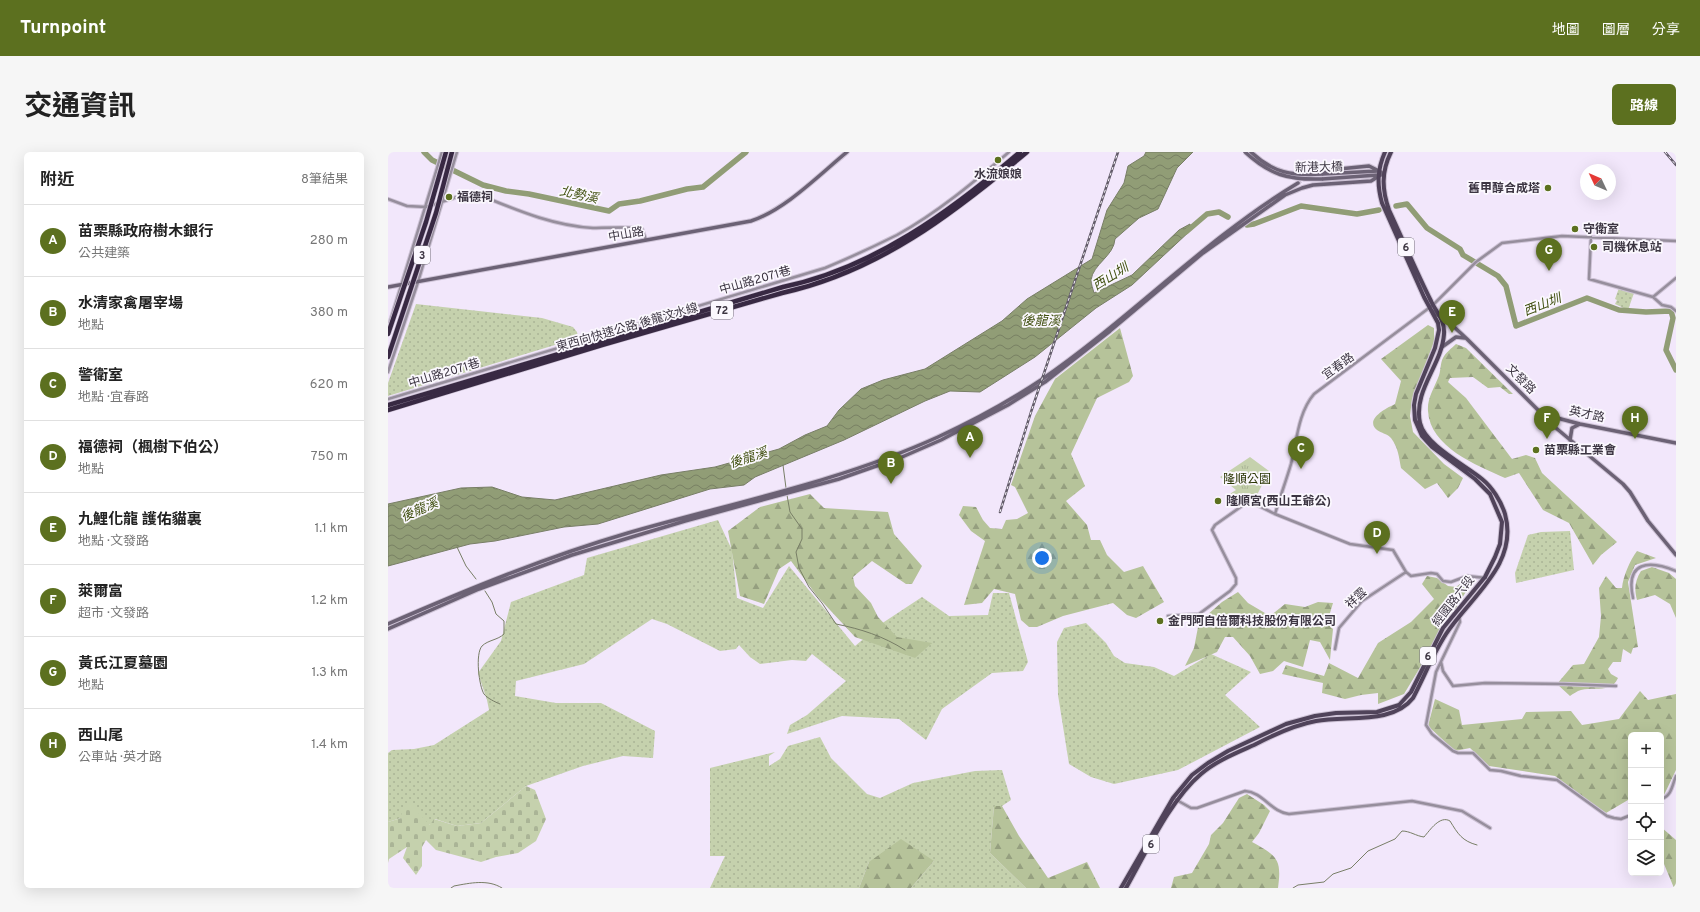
<!DOCTYPE html>
<html lang="zh-TW">
<head>
<meta charset="utf-8">
<style>
	:root { --surface:#fff; --page:#f6f6f6; --text:#222; --muted:#767676; --line:#e0e0e0; --accent:#5c701f }
	body { margin:0; font-family:Overpass,"Noto Sans TC",sans-serif; background:var(--page); color:var(--text) }
	.controls { position:absolute; right:12px; bottom:12px; display:grid; overflow:hidden; border-radius:6px; box-shadow:0 4px 16px #0002 }
	.controls button { width:36px; height:36px; display:grid; place-items:center; padding:0; border:0; border-bottom:1px solid var(--line); background:var(--surface); color:var(--text); font:20px sans-serif }
	.compass { position:absolute; left:1192px; top:12px; width:36px; height:36px; border-radius:50%; background:var(--surface); box-shadow:0 4px 16px #0002; rotate:314deg }
	.you { position:absolute; left:654px; top:406px; width:14px; height:14px; margin:-10px; border:3px solid #fff; border-radius:50%; background:#1a73e8; box-shadow:0 0 0 6px #1a73e833 }
	.badge { display:grid; place-items:center; width:26px; height:26px; border-radius:50%; background:var(--accent); color:#fff; font-size:13px; font-weight:700 }
	.pin { position:absolute; translate:-50% -33px; filter:drop-shadow(0 1px 2px #0008) }
	.pin::after { content:''; position:absolute; top:21px; width:14px; height:12px; background:inherit; clip-path:polygon(0 0,100% 0,50% 100%) }
	.list { margin:0; padding:0; list-style:none }
	h2 { display:flex; justify-content:space-between; align-items:center; height:52px; margin:0; padding:0 16px; font-size:17px }
	h2 small { font-size:13px; font-weight:400; color:var(--muted) }
	.list li { display:grid; grid-template-columns:26px 1fr auto; gap:12px; align-items:center; box-sizing:border-box; height:72px; padding:0 16px; border-top:1px solid var(--line) }
	.list b { display:block; font-size:15px; white-space:nowrap }
	.list p { margin:0; font-size:13px; white-space:nowrap; color:var(--muted) }
	.list em { font-size:13px; font-style:normal; color:var(--muted) }
	.icon { flex:none; width:22px; height:22px; fill:none; stroke:currentColor; stroke-width:2; stroke-linecap:round; stroke-linejoin:round }
	.map { position:relative; flex:none; width:1288px; height:736px; overflow:hidden; border-radius:6px }
	header { display:flex; align-items:center; gap:24px; box-sizing:border-box; height:56px; padding:0 20px; background:var(--accent); color:#fff }
	header strong { font-size:19px }
	nav { display:flex; gap:22px; margin-inline-start:auto; font-size:14px }
	.intro { display:flex; align-items:center; justify-content:space-between; box-sizing:border-box; height:96px; padding:0 24px }
	h1 { margin:0; font-size:28px }
	.button { padding:10px 18px; border-radius:6px; background:var(--accent); color:#fff; font-size:14px; font-weight:700 }
	main { display:flex; gap:24px; padding:0 24px }
	aside { flex:1; background:var(--surface); border-radius:6px; box-shadow:0 4px 16px #0002 }
	.map>svg:first-child { display:block }
</style>
</head>
<body>
<header>
<strong>Turnpoint</strong>
<nav><a>地圖</a><a>圖層</a><a>分享</a></nav>
</header>
<div class="intro"><h1>交通資訊</h1><a class="button">路線</a></div>
<main>
<aside>
<h2>附近<small>8筆結果</small></h2>
<ul class="list">
<li><span class="badge">A</span><div><b>苗栗縣政府樹木銀行</b><p>公共建築</p></div><em>280 m</em></li>
<li><span class="badge">B</span><div><b>水清家禽屠宰場</b><p>地點</p></div><em>380 m</em></li>
<li><span class="badge">C</span><div><b>警衛室</b><p>地點 · 宜春路</p></div><em>620 m</em></li>
<li><span class="badge">D</span><div><b>福德祠（楓樹下伯公）</b><p>地點</p></div><em>750 m</em></li>
<li><span class="badge">E</span><div><b>九鯉化龍 護佑貓裏</b><p>地點 · 文發路</p></div><em>1.1 km</em></li>
<li><span class="badge">F</span><div><b>萊爾富</b><p>超市 · 文發路</p></div><em>1.2 km</em></li>
<li><span class="badge">G</span><div><b>黃氏江夏墓園</b><p>地點</p></div><em>1.3 km</em></li>
<li><span class="badge">H</span><div><b>西山尾</b><p>公車站 · 英才路</p></div><em>1.4 km</em></li>
</ul>
</aside>
<div class="map">
<svg width="1288" height="736" viewBox="0 0 1288 736">
	<defs>
		<pattern id="grass-dots" width="8" height="8" patternUnits="userSpaceOnUse"><rect width="8" height="8" fill="#c5d1ad"/><path d="M2 2h.1M6 6h.1" fill="none" stroke="#aab496" stroke-width="1.8" stroke-linecap="round"/></pattern>
		<pattern id="forest-firs" width="22" height="20" patternUnits="userSpaceOnUse"><rect width="22" height="20" fill="#b6c39a"/><path d="M5 1l3.5 6h-7zM16 11l3.5 6h-7z" fill="#959f7f"/></pattern>
		<pattern id="cemetery-stones" width="16" height="16" patternUnits="userSpaceOnUse"><rect width="16" height="16" fill="#c5d1ad"/><path d="M2 7V4a2 2 0 0 1 4 0v3zM10 15v-3a2 2 0 0 1 4 0v3z" fill="#aab496"/></pattern>
		<pattern id="park-tufts" width="24" height="20" patternUnits="userSpaceOnUse"><rect width="24" height="20" fill="#c5d1ad"/><path d="M3 7l-1-3M5 7V3M7 7l1-3M15 17l-1-3M17 17v-4M19 17l1-3" fill="none" stroke="#aab496"/></pattern>
		<pattern id="water-waves" width="16" height="10" patternUnits="userSpaceOnUse"><rect width="16" height="10" fill="#919d76"/><path d="M0 5q4-4 8 0t8 0" fill="none" stroke="#788162"/></pattern>
	</defs>
	<rect width="100%" height="100%" fill="#f2e7fb"/>
	<!-- grass -->
	<path fill="url(#grass-dots)" d="M 1231,136 L 1246,141 L 1240,158 L 1227,152 L 1229,148 L 1227,147 Z
		M 28,152 L 154,166 L 185,175 L 189,180 L 190,186 L 0,244 L 0,231 Z
		M 330,368 L 344,398 L 349,446 L 375,456 L 401,414 L 467,494 L 496,470 L 534,445 L 561,464 L 600,463 L 605,441 L 621,441 L 640,510 L 635,519 L 604,521 L 554,557 L 538,588 L 511,567 L 454,564 L 399,582 L 402,573 L 419,563 L 458,529 L 424,502 L 418,509 L 404,508 L 372,512 L 362,505 L 351,493 L 348,497 L 332,499 L 279,472 L 264,467 L 196,512 L 128,529 L 127,544 L 168,551 L 213,551 L 267,579 L 265,606 L 235,604 L 195,614 L 138,634 L 93,671 L 69,674 L 47,667 L 43,673 L 13,666 L 0,670 L 0,601 L 4,598 L 26,597 L 46,593 L 101,558 L 99,548 L 90,521 L 113,489 L 123,450 L 196,423 L 199,406 Z
		M 1182,379 L 1186,418 L 1128,431 L 1127,421 L 1140,383 L 1153,380 Z
		M 698,471 L 718,491 L 726,504 L 737,511 L 766,515 L 786,524 L 823,502 L 863,520 L 837,543 L 872,575 L 790,618 L 726,632 L 703,625 L 681,612 L 670,543 L 669,490 L 676,476 Z
		M 432,585 L 443,606 L 479,642 L 492,646 L 525,631 L 587,619 L 614,618 L 623,648 L 614,654 L 606,654 L 602,701 L 638,736 L 523,736 L 546,709 L 481,710 L 471,736 L 322,736 L 337,704 L 322,704 L 322,616 L 387,600 L 381,604 L 381,614 L 392,607 L 400,594 Z"/>
	<!-- forest -->
	<path fill="url(#forest-firs)" d="M 1040,173 L 1046,176 L 1046,190 L 1024,247 L 1022,264 L 1025,280 L 1056,312 L 1075,326 L 1070,336 L 1060,346 L 1049,331 L 1037,337 L 1013,316 C 1011,305 1010,295 1003,286 C 1000,282 993,281 989,278 C 976,267 999,256 1007,252 L 1013,229 L 993,207 Z
		M 732,176 L 745,224 L 741,230 L 709,246 L 683,302 L 697,334 L 678,349 L 699,373 L 703,388 L 712,388 L 719,403 L 736,420 L 755,414 L 776,450 L 748,466 L 739,463 L 725,451 L 675,464 L 649,475 L 641,475 L 633,468 L 627,442 L 606,437 L 594,451 L 576,453 L 597,389 L 583,379 L 571,363 L 575,354 L 588,355 L 595,368 L 602,376 L 614,377 L 618,368 L 629,367 L 640,361 L 627,335 L 623,333 L 647,264 L 667,227 Z
		M 1068,192 L 1078,196 L 1125,242 L 1121,242 L 1112,235 L 1100,236 L 1085,225 L 1062,226 L 1060,230 L 1078,246 L 1124,307 L 1138,303 L 1147,306 L 1154,321 L 1229,390 L 1213,403 L 1205,413 L 1181,371 L 1155,358 L 1131,321 L 1117,326 C 1088,313 1042,295 1040,259 C 1039,247 1046,236 1050,226 C 1053,220 1052,211 1055,206 C 1057,201 1064,196 1068,192 Z
		M 422,342 L 436,356 L 500,360 L 506,382 L 534,414 L 524,432 L 518,432 L 484,409 L 465,425 L 467,434 L 483,451 L 490,465 L 509,485 L 544,491 L 527,506 L 467,485 L 429,444 L 403,409 L 391,417 L 376,452 L 352,444 L 340,379 L 372,355 Z
		M 1249,399 L 1268,406 L 1247,413 L 1240,430 L 1250,495 L 1245,496 L 1243,502 L 1235,497 L 1233,510 L 1225,510 L 1220,517 L 1223,522 L 1230,526 C 1223,542 1207,534 1193,538 C 1189,539 1185,542 1182,544 L 1169,532 L 1185,513 L 1196,512 L 1211,485 L 1213,464 L 1211,436 L 1218,424 L 1228,436 L 1234,436 C 1235,425 1242,408 1249,399 Z
		M 1264,415 L 1281,421 L 1288,427 L 1288,466 L 1282,452 L 1267,443 L 1249,448 C 1246,436 1247,429 1253,419 Z
		M 1039,424 L 1049,426 L 1060,434 L 1068,435 L 1076,429 L 1082,433 L 1016,542 L 990,552 L 990,541 L 973,543 L 957,547 L 934,541 L 935,531 L 894,522 L 898,513 L 936,524 L 941,511 L 970,526 L 990,491 L 1023,470 L 1046,447 L 1034,432 Z
		M 850,440 L 860,451 L 882,464 L 897,452 L 917,455 L 930,450 L 945,451 L 939,471 L 945,477 L 942,508 L 932,490 L 922,488 L 915,515 L 896,509 L 885,519 L 872,522 L 862,504 L 845,485 L 837,485 L 829,500 L 797,514 L 806,496 L 811,470 L 834,450 Z
		M 1252,539 L 1260,548 L 1288,542 L 1288,618 L 1276,643 L 1273,644 L 1273,583 L 1243,583 L 1243,652 L 1240,648 L 1218,661 L 1198,647 L 1167,624 L 1101,614 L 1082,596 L 1067,599 L 1040,574 L 1047,547 L 1071,558 L 1074,573 L 1134,567 L 1138,560 L 1183,559 L 1194,573 L 1231,567 Z
		M 859,642 L 876,653 L 882,659 L 871,681 L 864,690 C 889,704 894,707 890,736 L 783,736 L 786,725 L 804,721 L 821,692 L 823,683 L 835,671 L 851,646 Z
		M 606,654 L 614,654 L 631,684 L 660,726 L 699,710 L 712,736 L 638,736 L 602,701 Z
		M 1273,675 L 1288,688 L 1288,736 L 1286,736 L 1276,712 Z
		M 513,687 L 546,709 L 523,736 L 471,736 L 481,710 Z"/>
	<!-- cemetery -->
	<path fill="url(#cemetery-stones)" d="M 138,634 L 147,638 L 158,667 L 148,689 L 130,701 L 108,705 L 93,710 L 48,698 L 38,688 L 34,695 L 34,714 L 28,723 L 15,706 L 19,695 L 1,707 L 0,711 L 0,670 L 13,666 L 14,656 L 22,652 L 42,673 L 46,667 L 69,674 L 93,671 Z"/>
	<!-- park -->
	<path fill="url(#park-tufts)" d="M 862,305 L 881,319 L 866,349 L 861,347 L 850,353 L 840,343 L 848,338 L 832,325 Z"/>
	<!-- water -->
	<path fill="url(#water-waves)" stroke="#787e66" d="M 758,0 L 805,0 L 789,16 L 770,57 L 751,66 L 727,87 C 726,104 705,112 703,128 C 703,132 705,137 706,141 L 744,123 L 791,78 L 802,72 L 803,78 L 744,133 L 708,156 L 647,205 L 592,240 L 562,239 L 537,249 L 456,288 L 367,325 L 356,333 L 322,337 L 210,372 L 176,375 L 107,389 L 82,392 L 0,414 L 0,352 L 73,336 L 104,335 L 134,345 L 167,348 L 273,323 L 327,315 L 391,297 L 417,283 L 439,274 L 451,258 L 473,237 L 495,228 L 537,217 L 614,169 L 639,147 L 704,107 L 719,58 L 736,31 L 740,14 L 756,4 Z"/>
	<g fill="none" stroke-linecap="round" stroke-linejoin="round">
		<!-- stream -->
		<path stroke="#787e66" stroke-width="1" d="M 395,313 L 398,336
			M 399,343 L 402,360 L 414,377 L 414,387 L 408,400 L 411,416 L 421,435 L 434,451 L 448,472 C 473,477 495,484 517,498
			M 69,395 L 78,414 L 88,427
			M 97,439 L 104,450 L 108,462 L 116,469 L 116,482 C 110,488 100,488 94,494 C 87,502 91,534 96,542 C 99,546 107,550 112,552
			M 63,736 L 66,734 C 82,731 100,727 114,736
			M 905,736 L 910,733 L 936,730 L 945,722 L 963,716 L 980,699 L 1007,687 L 1014,679 C 1022,679 1028,684 1036,685 C 1042,678 1052,663 1062,669 C 1070,682 1074,689 1089,693"/>
		<!-- river -->
		<path stroke="#919d76" stroke-width="5.5" d="M 36,0 L 44,8 L 95,33 L 118,39 L 141,42 L 221,59 L 231,52 L 252,49 L 299,37 L 315,35 L 358,0
			M 1008,54 L 1019,52 L 1039,76 L 1072,97 L 1075,103 L 1110,124 L 1118,134 L 1128,174 L 1199,146 L 1231,158 L 1258,160 L 1283,159 L 1285,166 L 1278,198 L 1288,218
			M 859,73 L 866,72 L 913,54 L 969,62 L 991,58
			M 798,80 L 819,62 L 831,60 L 840,65"/>
		<!-- secondary-tunnel -->
		<path stroke="#cec3d6" stroke-width="3.5" stroke-dasharray="3.5 2" stroke-linecap="butt" d="M 910,31 L 931,19"/>
		<!-- street casing -->
		<g stroke="#cec3d6" stroke-width="4.5">
			<path id="street" d="M 0,47 L 19,54 L 38,55 L 81,41 C 88,42 92,46 99,46 C 133,60 168,74 205,76 C 213,76 250,74 254,77 L 258,88
				M 1203,85 L 1201,127 L 1265,145 L 1274,153 L 1283,155 L 1288,159
				M 1265,145 L 1288,126
				M 2,170 L 54,0
				M 0,220 L 30,130 L 69,0
				M 0,247 L 437,116 C 461,106 485,95 509,83 C 549,61 586,30 621,0
				M 887,362 C 892,345 898,329 903,312 C 909,288 910,261 926,242 L 1045,153 L 1088,110 L 1114,91 L 1174,84 L 1288,89
				M 1245,446 C 1237,409 1261,408 1288,419
				M 780,464 L 811,462 L 842,439 L 848,432 L 848,426 L 824,378 L 827,373 L 861,349 L 887,362 L 962,392 L 1005,398 L 1018,420 L 1023,424 L 1043,421 L 1049,422 L 1055,429 L 1063,430 L 1079,424 L 1098,426
				M 1071,464 L 1072,470 L 1048,520 L 1038,573 L 1044,582 L 1065,599 L 1070,601 L 1085,601 L 1102,618 L 1113,619 L 1133,624 L 1169,628 L 1219,664 L 1226,666 L 1233,667 L 1243,663
				M 947,497 L 951,476 L 974,449 L 1018,420
				M 1053,510 L 1055,519 L 1065,534 L 1097,531 L 1176,532 L 1228,534
				M 785,646 L 803,656 L 809,656 L 857,639 C 875,640 883,660 901,662 L 1024,649 L 1074,659 L 1102,676
				M 1273,647 C 1284,644 1284,633 1288,624"/>
		</g>
		<!-- secondary casing -->
		<g stroke="#cec3d6" stroke-width="5.5">
			<path id="secondary" d="M 931,19 L 981,14 L 993,20
				M 934,22 L 990,19
				M 934,27 L 990,23
				M 0,135 L 363,69 C 397,58 431,23 459,0
				M 1043,158 L 1064,173 L 1079,187 L 1154,262 L 1156,266 L 1235,332 L 1242,340 L 1260,369 L 1288,403
				M 1054,195 L 1068,185 L 1077,186
				M 1154,262 L 1192,272 L 1288,291
				M 1182,288 L 1184,276 L 1192,272
				M 0,472 C 78,438 158,405 240,381 C 344,351 451,330 550,285 C 585,269 620,250 653,228 C 742,167 817,87 910,31
				M 0,477 L 91,437 L 184,403 L 297,369 L 451,327 L 514,305 L 553,288 L 620,253 L 657,230 L 722,179 L 815,101 L 897,43 L 914,36 L 925,33 L 983,29 L 996,21"/>
		</g>
		<!-- primary casing -->
		<g stroke="#cec3d6" stroke-width="6">
			<path id="primary" d="M 733,736 L 785,646 L 804,623 L 820,611 L 840,599 L 898,572 L 927,564 L 948,561 L 989,560 L 1011,553 L 1023,540 L 1055,476 L 1097,425 L 1107,405 L 1112,392 L 1114,370 L 1102,342 L 1087,327 L 1044,295 L 1034,284 L 1027,268 L 1026,253 L 1028,242 L 1047,196 L 1051,178 L 1050,171 L 1036,145 L 994,51 C 989,33 989,18 997,0
				M 738,736 C 758,701 782,648 813,622 C 828,609 848,601 866,593 C 885,583 906,573 928,569 C 959,563 1004,573 1025,546 C 1036,525 1045,502 1058,482 C 1082,445 1131,413 1117,362 C 1113,349 1104,335 1094,327 C 1077,313 1037,293 1032,271 C 1025,238 1054,213 1056,182 C 1057,168 1048,160 1043,149 C 1028,119 1015,88 1001,58 C 994,38 993,20 1003,0"/>
		</g>
		<!-- highway casing -->
		<g stroke="#cec3d6" stroke-width="6">
			<path id="highway" d="M 0,253 L 395,135 C 486,116 563,59 632,0
				M 0,258 L 214,193 L 394,141 C 490,120 565,62 639,0"/>
		</g>
		<!-- street -->
		<use href="#street" stroke="#968e9c" stroke-width="2.5"/>
		<!-- secondary -->
		<use href="#secondary" stroke="#6c6275" stroke-width="3.5"/>
		<!-- primary -->
		<use href="#primary" stroke="#50435a" stroke-width="4"/>
		<!-- highway -->
		<use href="#highway" stroke="#382943" stroke-width="4.5"/>
		<!-- rail casing -->
		<g stroke="#625b69" stroke-width="2.5">
			<path id="rail" d="M 1277,0 L 1288,13
				M 612,360 L 643,260 L 730,0"/>
		</g>
		<!-- rail -->
		<use href="#rail" stroke="#fbf8fe" stroke-width="1" stroke-dasharray="3" stroke-linecap="butt"/>
		<!-- secondary-bridge casing -->
		<g stroke="#cec3d6" stroke-width="5.5" stroke-linecap="butt">
			<path id="secondary-bridge" d="M 857,0 C 882,23 900,28 934,27
				M 863,0 C 885,21 904,24 934,22"/>
		</g>
		<!-- highway-bridge casing -->
		<g stroke="#cec3d6" stroke-width="6" stroke-linecap="butt">
			<path id="highway-bridge" d="M 0,182 L 38,70 L 58,0
				M 0,205 L 48,61 L 64,0"/>
		</g>
		<!-- secondary-bridge -->
		<use href="#secondary-bridge" stroke="#6c6275" stroke-width="3.5"/>
		<!-- highway-bridge -->
		<use href="#highway-bridge" stroke="#382943" stroke-width="4.5"/>
	</g>
	<!-- markers -->
	<g fill="#5c701f" stroke="#fbf8fe" stroke-width="1.5">
		<circle cx="610" cy="8" r="4"/>
		<circle cx="1160" cy="36" r="4"/>
		<circle cx="61" cy="45" r="4"/>
		<circle cx="1187" cy="77" r="4"/>
		<circle cx="1206" cy="95" r="4"/>
		<circle cx="1148" cy="298" r="4"/>
		<circle cx="830" cy="349" r="4"/>
		<circle cx="772" cy="469" r="4"/>
	</g>
	<g text-anchor="middle" stroke-width="3.5" stroke-linejoin="round" paint-order="stroke">
		<!-- shield labels -->
		<g fill="#fbf8fe" stroke="#75707a" stroke-width="1">
			<rect x="1010" y="86" width="16" height="18" rx="3"/>
			<rect x="26" y="94" width="16" height="18" rx="3"/>
			<rect x="323" y="149" width="22" height="18" rx="3"/>
			<rect x="1032" y="495" width="16" height="18" rx="3"/>
			<rect x="755" y="683" width="16" height="18" rx="3"/>
		</g>
		<g font-size="11" font-weight="bold" fill="#3c3542">
			<text x="1018" y="99">6</text>
			<text x="34" y="107">3</text>
			<text x="334" y="162">72</text>
			<text x="1040" y="508">6</text>
			<text x="763" y="696">6</text>
		</g>
		<!-- street labels -->
		<g font-size="12" fill="#3c3542" stroke="#fbf8fe">
			<text transform="translate(931 15) rotate(-1)" y="4">新港大橋</text>
			<text transform="translate(238 82) rotate(-10)" y="4">中山路</text>
			<text transform="translate(367 128) rotate(-16)" y="4">中山路2071巷</text>
			<text transform="translate(239 175) rotate(-16)" y="4">東西向快速公路 後龍汶水線</text>
			<text transform="translate(950 214) rotate(-36)" y="4">宜春路</text>
			<text transform="translate(56 221) rotate(-17)" y="4">中山路2071巷</text>
			<text transform="translate(1133 227) rotate(45)" y="4">文發路</text>
			<text transform="translate(1199 262) rotate(12)" y="4">英才路</text>
			<text transform="translate(968 446) rotate(-43)" y="4">祥雲</text>
			<text transform="translate(1065 449) rotate(-52)" y="4">經國路六段</text>
		</g>
		<!-- poi labels -->
		<g font-size="12" font-weight="bold" fill="#3c3542" stroke="#fbf8fe" text-anchor="start">
			<text x="610" y="26" text-anchor="middle">水流娘娘</text>
			<text x="1152" y="40" text-anchor="end">舊甲醇合成塔</text>
			<text x="69" y="49">福德祠</text>
			<text x="1195" y="81">守衛室</text>
			<text x="1214" y="99">司機休息站</text>
			<text x="1156" y="302">苗栗縣工業會</text>
			<text x="838" y="353">隆順宮(西山王爺公)</text>
			<text x="780" y="473">金門阿自倍爾科技股份有限公司</text>
		</g>
		<!-- park labels -->
		<g font-size="12" fill="#2b3605" stroke="#fbf8fe">
			<text x="859" y="331">隆順公園</text>
		</g>
		<!-- water labels -->
		<g font-size="13" font-style="italic" fill="#425112" stroke="#fbf8fe">
			<text transform="translate(191 42) rotate(12)" y="5">北勢溪</text>
			<text transform="translate(722 124) rotate(-32)" y="5">西山圳</text>
			<text transform="translate(1154 152) rotate(-21)" y="5">西山圳</text>
			<text x="653" y="173">後龍溪</text>
			<text transform="translate(360 305) rotate(-18)" y="5">後龍溪</text>
			<text transform="translate(31 357) rotate(-24)" y="5">後龍溪</text>
		</g>
	</g>
</svg>
<div class="controls">
<button>+</button>
<button>−</button>
<button><svg class="icon" aria-label="locate" viewBox="0 0 24 24"><circle cx="12" cy="12" r="6"/><path d="M12 2v4M12 18v4M2 12h4M18 12h4"/></svg></button>
<button><svg class="icon" aria-label="layers" viewBox="0 0 24 24"><path d="M12 4l9 5-9 5-9-5zM3 14l9 5 9-5"/></svg></button>
</div>
<svg class="compass" viewBox="-18 -18 36 36"><path d="M0-13l5 13h-10z" fill="#e53935"/><path d="M0 13l5-13h-10z" fill="#767676"/></svg>
<div class="you"></div>
<div class="pin badge" style="left:582px;top:306px">A</div>
<div class="pin badge" style="left:503px;top:332px">B</div>
<div class="pin badge" style="left:913px;top:317px">C</div>
<div class="pin badge" style="left:989px;top:402px">D</div>
<div class="pin badge" style="left:1064px;top:181px">E</div>
<div class="pin badge" style="left:1159px;top:287px">F</div>
<div class="pin badge" style="left:1161px;top:119px">G</div>
<div class="pin badge" style="left:1247px;top:287px">H</div>
</div>
</main>
</body>
</html>
